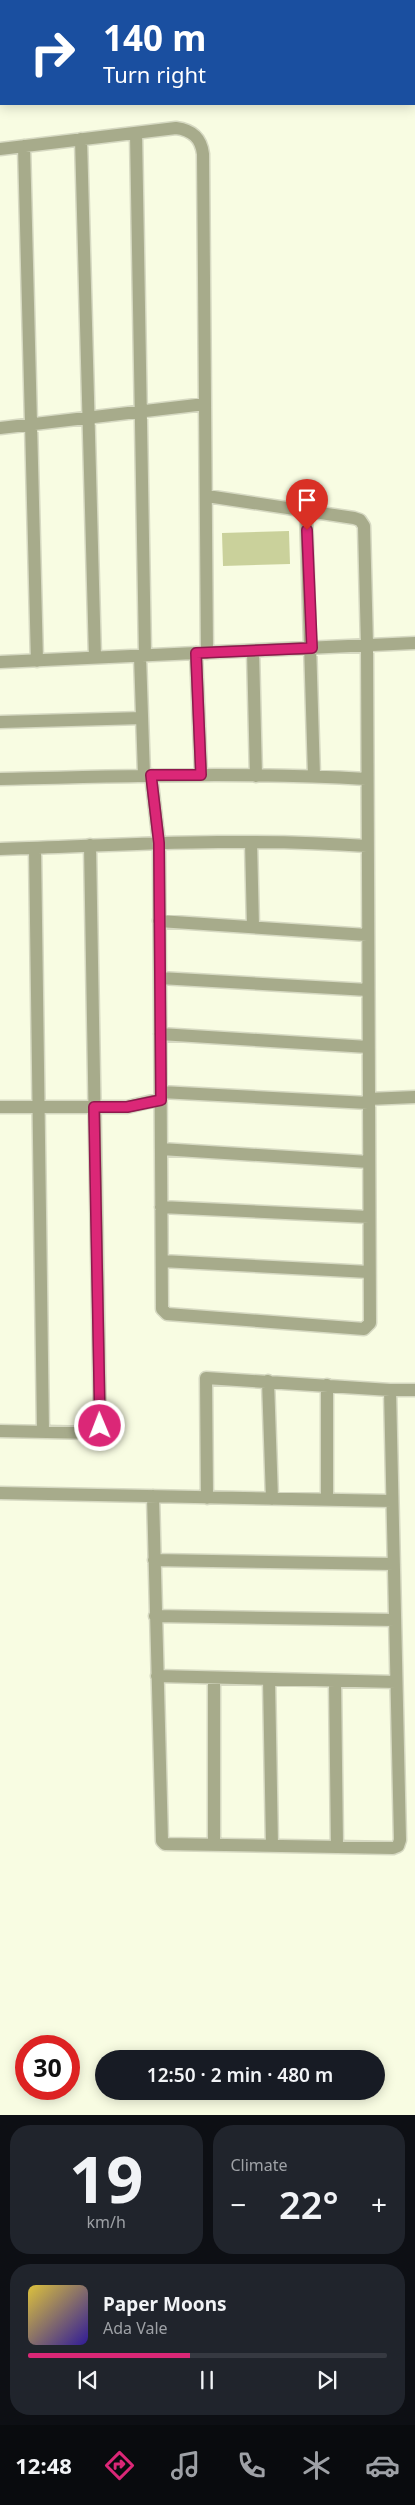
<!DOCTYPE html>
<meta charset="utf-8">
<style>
:root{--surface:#171b24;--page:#20242c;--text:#f1f3f6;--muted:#9ea1a6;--line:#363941;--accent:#db2777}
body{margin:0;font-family:"Noto Sans",sans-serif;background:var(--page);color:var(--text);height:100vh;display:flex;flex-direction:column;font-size:19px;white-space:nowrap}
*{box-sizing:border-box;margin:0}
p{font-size:16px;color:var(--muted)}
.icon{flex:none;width:28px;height:28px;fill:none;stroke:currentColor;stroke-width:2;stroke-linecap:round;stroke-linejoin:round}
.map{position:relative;height:2115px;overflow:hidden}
.sheet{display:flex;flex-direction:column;gap:10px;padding:10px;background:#0d0f14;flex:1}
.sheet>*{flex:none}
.guide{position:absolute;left:0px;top:0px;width:415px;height:105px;box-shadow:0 2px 12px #0003;background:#1a4fa0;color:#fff;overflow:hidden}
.speed{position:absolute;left:15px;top:2035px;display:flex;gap:10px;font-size:25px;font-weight:700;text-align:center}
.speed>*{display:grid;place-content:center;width:65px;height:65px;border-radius:50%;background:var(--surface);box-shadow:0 2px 12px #0003;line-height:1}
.speed .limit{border:8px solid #d22;background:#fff;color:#111}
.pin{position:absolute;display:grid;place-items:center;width:42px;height:42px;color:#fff;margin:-51px -21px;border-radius:50% 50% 50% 0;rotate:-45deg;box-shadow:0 0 5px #0007}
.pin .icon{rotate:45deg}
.me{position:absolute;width:55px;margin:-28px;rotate:359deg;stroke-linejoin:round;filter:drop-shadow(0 0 4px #0008)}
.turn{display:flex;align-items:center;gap:18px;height:105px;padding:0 20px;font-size:22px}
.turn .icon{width:65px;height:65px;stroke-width:2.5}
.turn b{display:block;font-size:35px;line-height:42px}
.big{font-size:38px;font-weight:600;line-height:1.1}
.sheet .tile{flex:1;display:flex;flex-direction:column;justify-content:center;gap:8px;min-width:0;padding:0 18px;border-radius:20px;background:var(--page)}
.sheet .dial{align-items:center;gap:0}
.dial b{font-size:65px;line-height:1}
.song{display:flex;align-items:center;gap:15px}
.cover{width:60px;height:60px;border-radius:8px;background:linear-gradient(135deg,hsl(50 70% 55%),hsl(250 70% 35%))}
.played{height:5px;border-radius:2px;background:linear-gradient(90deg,var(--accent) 45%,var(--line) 45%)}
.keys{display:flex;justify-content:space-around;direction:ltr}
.heat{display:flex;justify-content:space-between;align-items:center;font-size:28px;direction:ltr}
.sheet .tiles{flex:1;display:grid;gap:10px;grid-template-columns:1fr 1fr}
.tile:last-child{grid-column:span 2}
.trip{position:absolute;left:95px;top:2050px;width:290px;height:50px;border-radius:25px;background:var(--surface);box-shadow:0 2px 12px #0003;font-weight:600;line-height:50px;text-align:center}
.menu{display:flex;height:80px;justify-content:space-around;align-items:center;background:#090b0e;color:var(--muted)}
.menu .icon{width:35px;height:35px}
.menu .active{color:var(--accent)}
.menu b{font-size:22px;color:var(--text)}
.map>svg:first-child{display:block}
.green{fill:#cad19b}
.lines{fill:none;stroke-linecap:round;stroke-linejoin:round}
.stream{stroke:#d8e194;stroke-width:4.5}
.minor-casing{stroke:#d6d9c2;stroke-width:15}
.minor{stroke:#a7ab8b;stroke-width:12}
.route-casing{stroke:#8e194d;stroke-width:12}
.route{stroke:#db2777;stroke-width:9}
</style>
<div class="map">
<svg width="415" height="2115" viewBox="0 0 415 2115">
<rect width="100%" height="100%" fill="#f8fce2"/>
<path class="green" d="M 289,531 L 290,564 L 223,566 L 222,533 Z"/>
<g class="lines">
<path class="stream" d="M 237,0 L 237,1"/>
<defs>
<path id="minor" d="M 136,133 L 145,655
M 81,139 L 95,658
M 24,146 L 37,661
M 0,149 L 176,128 C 192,130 201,138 203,154 L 207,653
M 0,428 L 205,404
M 306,511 L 314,776
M 253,651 L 256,776
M 196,653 L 201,775
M 140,656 L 144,775
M 0,662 L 415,643
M 0,722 L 142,718
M 151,775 L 159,843 L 162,1309 L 167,1314 L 364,1329 L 370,1323 L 367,645 L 364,526 L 360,520 L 354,518 L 207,496
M 0,779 C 122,776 244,772 366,779
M 251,842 L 253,927
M 35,848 L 43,1432
M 0,849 C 122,845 245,837 367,846
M 159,921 L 367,935
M 160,978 L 368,990
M 160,1034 L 368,1047
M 161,1092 L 368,1103
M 368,1099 L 415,1097
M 0,1107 L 127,1107 L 161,1099
M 161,1149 L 369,1162
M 161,1207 L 369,1217
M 162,1261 L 369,1272
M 268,1381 L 272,1499
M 327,1385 L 327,1499
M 0,1431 L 94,1433 L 100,1426 L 90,845
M 0,1493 L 392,1501
M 153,1496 L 162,1841 L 165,1844 L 393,1848 L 398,1846 L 400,1840 L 390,1390
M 207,1498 L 206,1378 L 390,1390 L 415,1390
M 154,1560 L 394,1564
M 155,1616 L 395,1620
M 157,1676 L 396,1682
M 269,1679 L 272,1846
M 335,1681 L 337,1847
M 214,1845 L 214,1678"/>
</defs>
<use href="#minor" class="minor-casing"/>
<use href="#minor" class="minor"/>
</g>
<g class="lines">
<defs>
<path id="route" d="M 100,1426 L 94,1107 L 127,1107 L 161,1100 L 159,843 L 151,775 L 201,775 L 196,653 L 312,648 L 307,530"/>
</defs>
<use href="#route" class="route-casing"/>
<use href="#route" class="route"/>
</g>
</svg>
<div class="speed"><div class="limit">30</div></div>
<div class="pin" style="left:307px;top:530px;background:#d93025"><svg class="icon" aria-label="arrive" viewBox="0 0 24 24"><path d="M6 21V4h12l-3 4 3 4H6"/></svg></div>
<svg class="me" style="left:100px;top:1426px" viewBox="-20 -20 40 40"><circle r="17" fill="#db2777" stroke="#fff" stroke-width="3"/><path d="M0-11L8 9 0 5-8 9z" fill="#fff"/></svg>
<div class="trip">12:50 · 2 min · 480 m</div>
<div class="guide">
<div class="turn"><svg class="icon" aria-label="right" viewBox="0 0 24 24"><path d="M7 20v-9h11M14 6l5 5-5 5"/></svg><div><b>140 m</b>Turn right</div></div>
</div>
</div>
<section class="sheet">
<div class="tiles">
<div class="tile dial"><b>19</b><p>km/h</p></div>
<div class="tile"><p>Climate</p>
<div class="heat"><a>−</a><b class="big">22°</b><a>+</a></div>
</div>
<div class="tile">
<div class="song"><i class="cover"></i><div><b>Paper Moons</b><p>Ada Vale</p></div></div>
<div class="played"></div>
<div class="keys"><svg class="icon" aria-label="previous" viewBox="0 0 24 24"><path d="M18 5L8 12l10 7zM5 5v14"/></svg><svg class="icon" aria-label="pause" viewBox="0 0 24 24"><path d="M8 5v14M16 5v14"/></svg><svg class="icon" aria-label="next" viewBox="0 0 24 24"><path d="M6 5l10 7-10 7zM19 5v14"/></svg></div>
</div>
</div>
</section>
<nav class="menu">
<b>12:48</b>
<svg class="icon active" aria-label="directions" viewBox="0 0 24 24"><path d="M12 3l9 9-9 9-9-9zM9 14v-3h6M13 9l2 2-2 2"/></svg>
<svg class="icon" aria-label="music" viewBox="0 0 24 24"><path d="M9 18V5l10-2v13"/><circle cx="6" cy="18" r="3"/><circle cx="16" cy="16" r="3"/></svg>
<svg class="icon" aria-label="phone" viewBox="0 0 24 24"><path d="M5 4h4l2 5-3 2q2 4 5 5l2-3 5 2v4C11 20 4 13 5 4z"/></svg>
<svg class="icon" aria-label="climate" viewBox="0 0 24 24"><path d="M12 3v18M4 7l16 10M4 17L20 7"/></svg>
<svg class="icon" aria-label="car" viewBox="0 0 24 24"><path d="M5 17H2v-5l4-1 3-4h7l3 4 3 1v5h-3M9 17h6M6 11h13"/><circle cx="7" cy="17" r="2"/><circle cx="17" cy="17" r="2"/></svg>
</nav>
